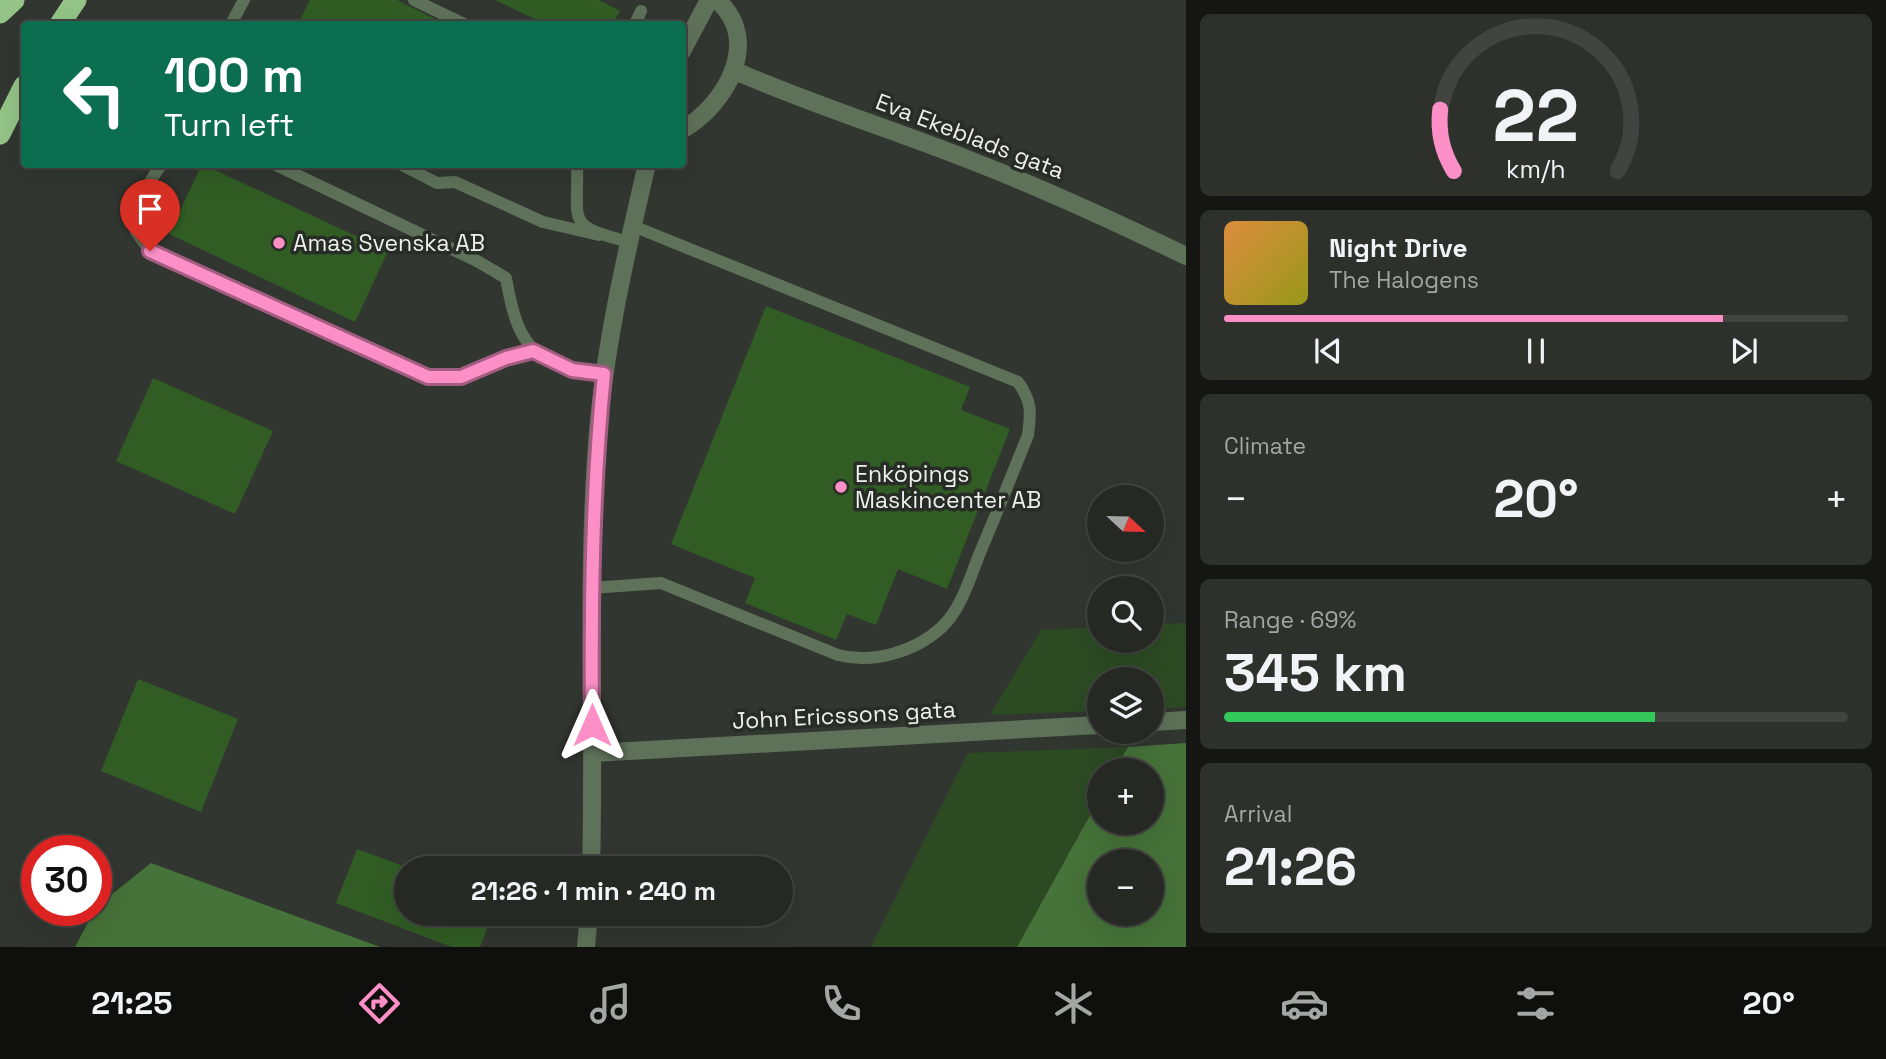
<!DOCTYPE html>
<meta charset="utf-8">
<style>
:root{--surface:#262824;--page:#2e302c;--text:#f1f3f6;--muted:#a4a6a6;--line:#424441;--accent:#fb8fc6}
body{margin:0;font-family:"Space Grotesk",sans-serif;background:var(--page);color:var(--text);height:100vh;display:flex;flex-direction:column;font-size:26px;white-space:nowrap}
*{box-sizing:border-box;margin:0}
p{font-size:23px;color:var(--muted)}
.icon{flex:none;width:38px;height:38px;fill:none;stroke:currentColor;stroke-width:2;stroke-linecap:round;stroke-linejoin:round}
.map{position:relative;flex:1;overflow:hidden}
.details{display:flex;flex-direction:column;gap:14px;padding:14px;background:#151614;width:700px}
.details>*{flex:none}
.banner{position:absolute;left:21px;top:21px;width:665px;height:147px;border-radius:7px;box-shadow:0 7px 28px #0002,0 0 0 2px var(--line);background:#0b6e4f;color:#fff;overflow:hidden}
.needle{width:46px;rotate:112deg}
.tools{position:absolute;left:1087px;top:485px;display:grid;gap:14px}
.tools a{display:grid;place-items:center;width:77px;height:77px;border-radius:50%;background:var(--surface);box-shadow:0 7px 28px #0002,0 0 0 2px var(--line);font-size:35px}
.speed{position:absolute;left:21px;top:835px;display:flex;gap:14px;font-size:35px;font-weight:700;text-align:center}
.speed>*{display:grid;place-content:center;width:91px;height:91px;border-radius:50%;background:var(--surface);box-shadow:0 7px 28px #0002,0 0 0 2px var(--line);line-height:1}
.speed .limit{border:10px solid #d22;background:#fff;color:#111}
.pin{position:absolute;display:grid;place-items:center;width:60px;height:60px;color:#fff;margin:-72px -30px;border-radius:50% 50% 50% 0;rotate:-45deg;box-shadow:0 0 7px #0007}
.pin .icon{rotate:45deg}
.me{position:absolute;width:77px;margin:-38px;rotate:0deg;stroke-linejoin:round;filter:drop-shadow(0 0 5px #0008)}
.turn{display:flex;align-items:center;gap:24px;height:147px;padding:0 28px;font-size:32px}
.turn .icon{width:91px;height:91px;stroke-width:2.5}
.turn b{display:block;font-size:49px;line-height:60px}
.big{font-size:52px;font-weight:600;line-height:1.1}
.details .tile{flex:1;display:flex;flex-direction:column;justify-content:center;gap:10px;min-width:0;padding:0 24px;border-radius:10px;background:var(--page)}
.details .dial{align-items:center;gap:0}
.dial svg{height:182px;overflow:visible;fill:none;stroke:var(--line);stroke-width:7;stroke-linecap:round;text-anchor:middle}
.dial text{fill:var(--text);stroke:none}
.song{display:flex;align-items:center;gap:21px}
.cover{width:84px;height:84px;border-radius:10px;background:linear-gradient(135deg,hsl(30 70% 55%),hsl(60 70% 35%))}
.played{height:7px;border-radius:4px;background:linear-gradient(90deg,var(--accent) 80%,var(--line) 80%)}
.keys{display:flex;justify-content:space-around;direction:ltr}
.heat{display:flex;justify-content:space-between;align-items:center;font-size:38px;direction:ltr}
.charge{height:10px;border-radius:5px;background:linear-gradient(90deg,#34c759 69%,var(--line) 0)}
.trip{position:absolute;left:394px;top:856px;width:399px;height:70px;border-radius:35px;background:var(--surface);box-shadow:0 7px 28px #0002,0 0 0 2px var(--line);font-weight:600;line-height:70px;text-align:center}
.menu{display:flex;height:112px;justify-content:space-around;align-items:center;background:#0f100e;color:var(--muted)}
.menu .icon{width:49px;height:49px}
.menu .selected{color:var(--accent)}
.menu b{font-size:32px;color:var(--text)}
main{display:flex;flex:1;min-height:0}
.map>svg:first-child{display:block}
.green{fill:#2c4b23}
.forest{fill:#467339;fill-rule:evenodd}
.building{fill:#315d24}
.lines{fill:none;stroke-linecap:round;stroke-linejoin:round}
.lane{stroke:#5e7259;stroke-width:12}
.street{stroke:#5e7259;stroke-width:18}
.highway{stroke:#94c487;stroke-width:21}
.route-casing{stroke:#a35d81;stroke-width:18}
.route{stroke:#fb8fc6;stroke-width:12}
.poi-dot{fill:#fb8fc6;stroke:#282c26;stroke-width:2.5}
.labels{text-anchor:middle;stroke-width:7;stroke-linejoin:round;paint-order:stroke}
.street-label{font-size:23px;fill:#edf0ec;stroke:#282c26}
.poi-label{font-size:23px;fill:#edf0ec;stroke:#282c26;text-anchor:start}
</style>
<main>
<div class="map">
<svg width="1186" height="947" viewBox="0 0 1186 947">
<rect width="100%" height="100%" fill="#323630"/>
<path class="green" d="M 1186,623 L 1186,707 L 1152,709 L 1152,679 L 1099,679 L 1099,711 L 990,715 L 1041,630 L 1099,627 L 1099,640 L 1152,640 L 1152,624 Z
M 1128,747 L 1115,770 L 1099,770 L 1099,799 L 1017,947 L 871,947 L 968,753 Z"/>
<path class="forest" d="M 1186,743 L 1186,947 L 1017,947 L 1099,799 L 1099,822 L 1152,822 L 1152,770 L 1115,770 L 1128,747 ZM 1099,861 L 1152,861 L 1152,914 L 1099,914 Z
M 151,863 L 380,947 L 75,947 L 96,907 Z"/>
<path class="building" d="M 310,0 L 397,0 L 445,24 L 298,24 Z
M 495,0 L 599,0 L 620,11 L 613,24 L 545,24 Z
M 202,164 L 388,251 L 355,322 L 169,234 Z
M 766,306 L 970,387 L 961,410 L 1010,429 L 947,589 L 898,569 L 876,625 L 847,614 L 836,640 L 745,603 L 755,578 L 671,544 Z
M 153,378 L 273,431 L 235,514 L 116,461 Z
M 138,679 L 238,719 L 201,812 L 101,771 Z
M 357,849 L 406,867 L 406,914 L 493,914 L 480,947 L 452,947 L 336,903 Z"/>
<g class="lines">
<path class="lane" d="M 414,0 L 464,24
M 231,24 L 244,0
M 635,24 L 641,11
M 162,164 C 145,185 139,207 136,232 L 150,251 L 428,377 L 461,377 L 506,358 L 533,351
M 274,164 L 477,261 L 506,278 C 518,347 532,364 604,374
M 400,164 L 437,183 L 455,182 L 543,222 L 599,235
M 577,164 C 579,223 564,225 629,242
M 591,588 L 661,583 L 838,655 C 873,664 915,652 942,627 C 961,609 970,578 979,555 C 996,515 1012,475 1028,435 C 1031,412 1032,402 1018,382 L 633,226"/>
<path class="street" d="M 682,51 L 709,0
M 733,70 C 810,104 889,128 967,159 C 1042,188 1114,221 1186,256
M 682,130 C 727,104 762,40 717,0
M 1152,722 L 1186,720
M 593,753 L 1099,725
M 591,868 C 595,731 587,594 596,458 C 602,358 624,262 647,164
M 586,947 L 589,914"/>
<path class="highway" d="M 0,13 L 14,0
M 60,24 L 76,0
M 0,134 L 24,86"/>
</g>
<g class="lines">
<defs>
<path id="route" d="M 150,251 L 428,377 L 461,377 L 506,358 L 533,351 L 572,370 L 604,374 C 592,491 591,608 592,725"/>
</defs>
<use href="#route" class="route-casing"/>
<use href="#route" class="route"/>
</g>
<g class="poi-dot">
<circle cx="279" cy="243" r="7"/>
<circle cx="841" cy="487" r="7"/>
</g>
<g class="labels">
<g class="street-label">
<text transform="translate(970 136) rotate(21)" y="8">Eva Ekeblads gata</text>
<text transform="translate(844 715) rotate(-3)" y="8">John Ericssons gata</text>
</g>
<g class="poi-label">
<text x="293" y="251">Amas Svenska AB</text>
<text x="855" y="482">Enköpings<tspan x="855" dy="26">Maskincenter AB</tspan></text>
</g>
</g>
</svg>
<div class="tools">
<a><svg class="needle" viewBox="-14 -14 28 28"><path d="M0-13l5 13h-10z" fill="#e53935"/><path d="M0 13l5-13h-10z" fill="#a4a6a6"/></svg></a>
<a><svg class="icon" aria-label="search" viewBox="0 0 24 24"><circle cx="10" cy="10" r="6"/><path d="M15 15l6 6"/></svg></a>
<a><svg class="icon" aria-label="layers" viewBox="0 0 24 24"><path d="M12 4l9 5-9 5-9-5zM3 14l9 5 9-5"/></svg></a>
<a>+</a>
<a>−</a>
</div>
<div class="speed"><div class="limit">30</div></div>
<div class="pin" style="left:150px;top:251px;background:#d93025"><svg class="icon" aria-label="arrive" viewBox="0 0 24 24"><path d="M6 21V4h12l-3 4 3 4H6"/></svg></div>
<svg class="me" style="left:592px;top:725px" viewBox="-20 -20 40 40"><path d="M0-17L14 15 0 8-14 15z" fill="#fb8fc6" stroke="#fff" stroke-width="4"/></svg>
<div class="trip">21:26 · 1 min · 240 m</div>
<div class="banner">
<div class="turn"><svg class="icon" aria-label="left" viewBox="0 0 24 24"><path d="M17 20v-9H6M10 6l-5 5 5 5"/></svg><div><b>100 m</b>Turn left</div></div>
</div>
</div>
<section class="details">
<div class="tile dial"><svg viewBox="0 0 100 80">
<path d="M14 69A42 42 0 1 1 86 69"/>
<path d="M14 69A42 42 0 0 1 8 42" stroke="#fb8fc6"/>
<text x="50" y="56" font-size="32" font-weight="700">22</text>
<text x="50" y="72" font-size="11">km/h</text>
</svg></div>
<div class="tile">
<div class="song"><i class="cover"></i><div><b>Night Drive</b><p>The Halogens</p></div></div>
<div class="played"></div>
<div class="keys"><svg class="icon" aria-label="previous" viewBox="0 0 24 24"><path d="M18 5L8 12l10 7zM5 5v14"/></svg><svg class="icon" aria-label="pause" viewBox="0 0 24 24"><path d="M8 5v14M16 5v14"/></svg><svg class="icon" aria-label="next" viewBox="0 0 24 24"><path d="M6 5l10 7-10 7zM19 5v14"/></svg></div>
</div>
<div class="tile"><p>Climate</p>
<div class="heat"><a>−</a><b class="big">20°</b><a>+</a></div>
</div>
<div class="tile"><p>Range · 69%</p><b class="big">345 km</b><div class="charge"></div></div>
<div class="tile"><p>Arrival</p><b class="big">21:26</b></div>
</section>
</main>
<nav class="menu">
<b>21:25</b>
<svg class="icon selected" aria-label="directions" viewBox="0 0 24 24"><path d="M12 3l9 9-9 9-9-9zM9 14v-3h6M13 9l2 2-2 2"/></svg>
<svg class="icon" aria-label="music" viewBox="0 0 24 24"><path d="M9 18V5l10-2v13"/><circle cx="6" cy="18" r="3"/><circle cx="16" cy="16" r="3"/></svg>
<svg class="icon" aria-label="phone" viewBox="0 0 24 24"><path d="M5 4h4l2 5-3 2q2 4 5 5l2-3 5 2v4C11 20 4 13 5 4z"/></svg>
<svg class="icon" aria-label="climate" viewBox="0 0 24 24"><path d="M12 3v18M4 7l16 10M4 17L20 7"/></svg>
<svg class="icon" aria-label="car" viewBox="0 0 24 24"><path d="M5 17H2v-5l4-1 3-4h7l3 4 3 1v5h-3M9 17h6M6 11h13"/><circle cx="7" cy="17" r="2"/><circle cx="17" cy="17" r="2"/></svg>
<svg class="icon" aria-label="filters" viewBox="0 0 24 24"><path d="M4 7h16M4 17h16"/><circle cx="9" cy="7" r="2"/><circle cx="15" cy="17" r="2"/></svg>
<b>20°</b>
</nav>
